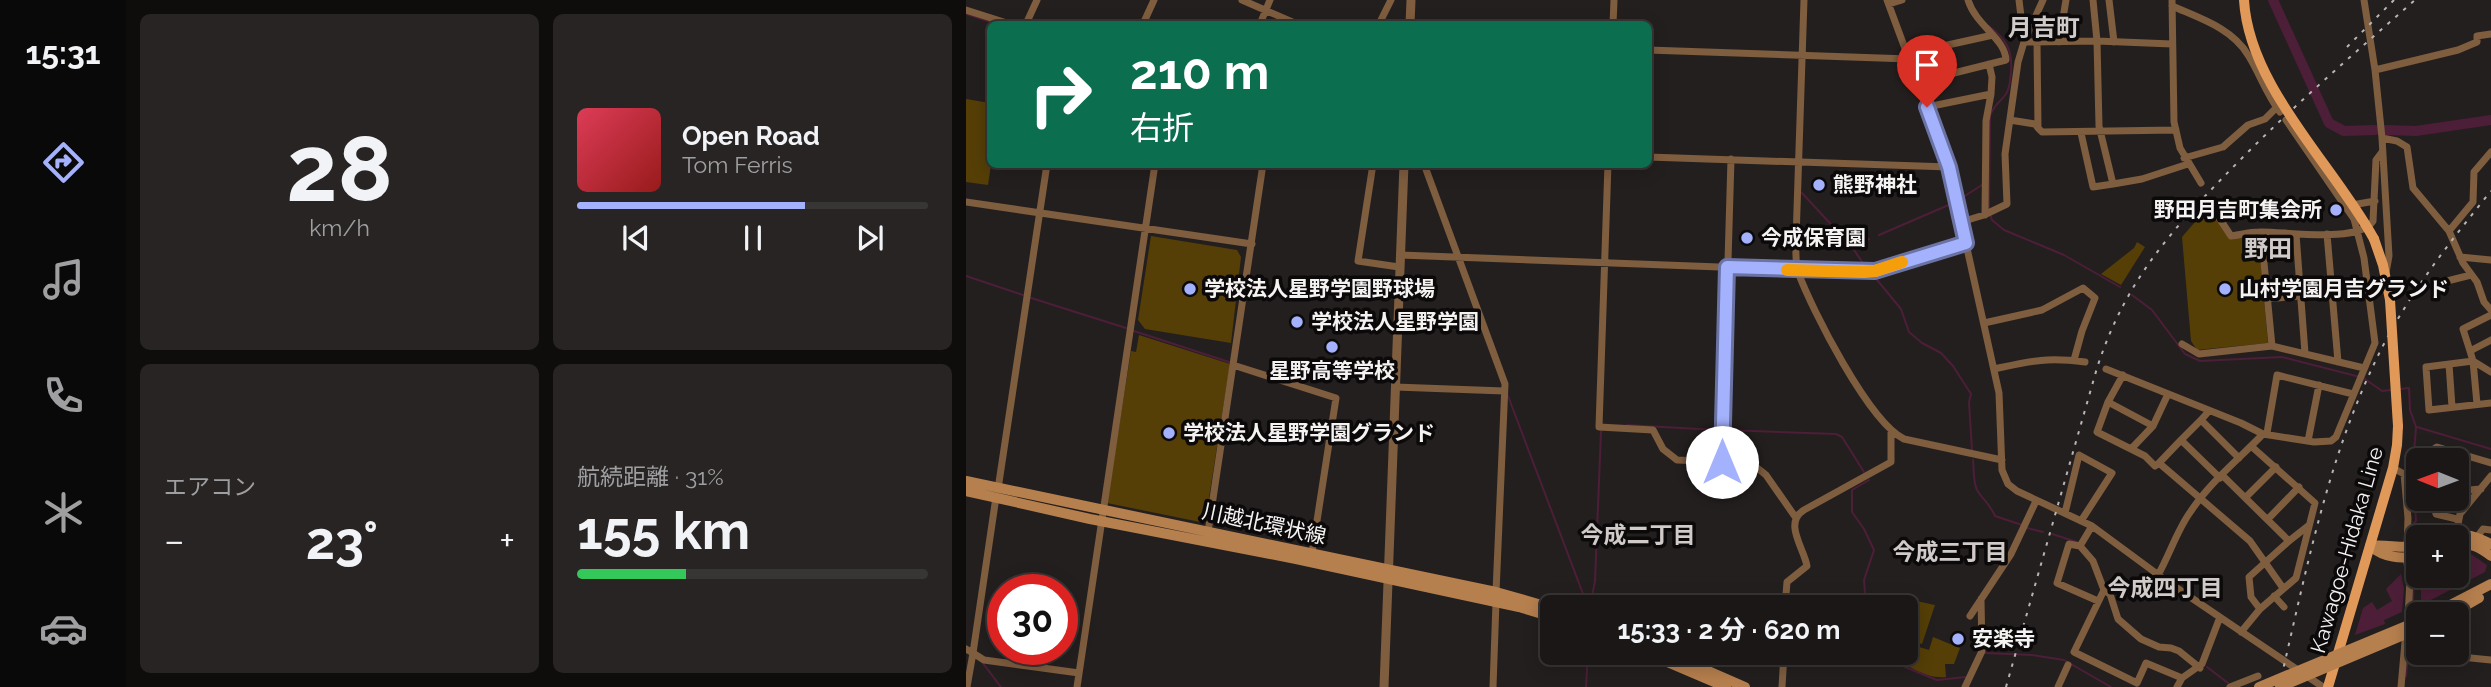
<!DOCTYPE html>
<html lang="ja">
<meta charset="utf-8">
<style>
:root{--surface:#1a1716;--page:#272423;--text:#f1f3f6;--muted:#9f9fa1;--line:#383635;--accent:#a4b1fc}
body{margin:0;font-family:Raleway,"Noto Sans JP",sans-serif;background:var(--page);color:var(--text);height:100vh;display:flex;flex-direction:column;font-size:26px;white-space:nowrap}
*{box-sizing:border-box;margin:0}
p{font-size:23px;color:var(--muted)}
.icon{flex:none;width:38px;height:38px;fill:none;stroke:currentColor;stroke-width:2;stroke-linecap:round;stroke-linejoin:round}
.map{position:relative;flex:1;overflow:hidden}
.sheet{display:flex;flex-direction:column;gap:14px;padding:14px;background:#0e0d0c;width:840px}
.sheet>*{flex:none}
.guide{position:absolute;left:21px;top:21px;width:665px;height:147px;border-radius:10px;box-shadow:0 4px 18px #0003,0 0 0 2px var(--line);background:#0b6e4f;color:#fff;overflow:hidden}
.needle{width:46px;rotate:271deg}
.tools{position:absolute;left:1440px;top:448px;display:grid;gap:14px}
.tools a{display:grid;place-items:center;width:63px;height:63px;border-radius:10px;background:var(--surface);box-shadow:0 4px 18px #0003,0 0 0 2px var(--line);font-size:35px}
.speed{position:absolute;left:21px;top:574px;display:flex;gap:14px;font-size:35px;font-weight:700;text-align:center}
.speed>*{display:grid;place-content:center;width:91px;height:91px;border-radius:50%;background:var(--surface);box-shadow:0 4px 18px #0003,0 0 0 2px var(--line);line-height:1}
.speed .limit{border:10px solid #d22;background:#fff;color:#111}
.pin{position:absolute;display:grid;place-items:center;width:60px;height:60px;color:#fff;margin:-72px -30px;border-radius:50% 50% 50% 0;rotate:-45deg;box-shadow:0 0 7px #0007}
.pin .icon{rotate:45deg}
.me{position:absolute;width:77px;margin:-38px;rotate:0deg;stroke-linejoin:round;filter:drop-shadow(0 0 5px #0008)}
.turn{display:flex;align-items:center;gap:24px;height:147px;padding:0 28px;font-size:32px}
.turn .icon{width:91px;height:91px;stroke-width:2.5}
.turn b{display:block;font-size:49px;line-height:60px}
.big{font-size:52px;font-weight:700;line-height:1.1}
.sheet .widget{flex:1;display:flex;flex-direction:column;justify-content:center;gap:10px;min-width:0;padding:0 24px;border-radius:10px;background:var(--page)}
.sheet .dial{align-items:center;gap:0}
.dial b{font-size:91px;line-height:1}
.song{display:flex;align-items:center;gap:21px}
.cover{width:84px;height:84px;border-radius:10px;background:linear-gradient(135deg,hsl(350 70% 55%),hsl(0 70% 35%))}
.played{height:7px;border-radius:4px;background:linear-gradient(90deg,var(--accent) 65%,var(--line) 65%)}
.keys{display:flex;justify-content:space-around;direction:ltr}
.heat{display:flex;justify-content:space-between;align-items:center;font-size:38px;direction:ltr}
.charge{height:10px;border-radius:5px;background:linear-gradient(90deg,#34c759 31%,var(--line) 0)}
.sheet .tiles{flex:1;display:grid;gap:14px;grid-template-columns:repeat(2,1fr)}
.trip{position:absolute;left:574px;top:595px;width:378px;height:70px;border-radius:10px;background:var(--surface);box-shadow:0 4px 18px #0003,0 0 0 2px var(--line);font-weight:700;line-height:70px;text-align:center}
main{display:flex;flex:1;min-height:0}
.tabs{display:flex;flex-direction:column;width:126px;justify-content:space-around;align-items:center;background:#0a0909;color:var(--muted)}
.tabs .icon{width:49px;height:49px}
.tabs .active{color:var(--accent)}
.tabs b{font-size:32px;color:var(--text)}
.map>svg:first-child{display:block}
.green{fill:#553f07}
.water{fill:#4d1e38}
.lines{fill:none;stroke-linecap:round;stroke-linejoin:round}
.stream{stroke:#4d1e38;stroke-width:2}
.river{stroke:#4d1e38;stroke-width:10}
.minor{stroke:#7f5d3f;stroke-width:7}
.tertiary{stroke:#7f5d3f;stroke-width:9}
.secondary{stroke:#b67f4e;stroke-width:10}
.primary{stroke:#e19959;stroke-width:10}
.rail{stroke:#b8b5b4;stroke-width:2;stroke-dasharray:3.5 7;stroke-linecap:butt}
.secondary-bridge{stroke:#b67f4e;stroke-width:10}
.primary-bridge{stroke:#e19959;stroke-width:10}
.route-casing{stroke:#6b73a4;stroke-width:18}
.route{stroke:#a4b1fc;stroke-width:12}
.slow{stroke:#f59e0b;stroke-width:12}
.poi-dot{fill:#a4b1fc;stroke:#0b0909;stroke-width:2.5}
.labels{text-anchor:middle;stroke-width:7;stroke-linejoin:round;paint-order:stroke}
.poi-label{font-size:21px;font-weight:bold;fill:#f5f3f2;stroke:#0b0909;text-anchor:start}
.street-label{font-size:21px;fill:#f5f3f2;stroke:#0b0909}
.neighbourhood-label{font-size:23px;font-weight:bold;fill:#d0cac9;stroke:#0b0909}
.quarter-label{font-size:24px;font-weight:bold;fill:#d0cac9;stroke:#0b0909}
</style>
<main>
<nav class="tabs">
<b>15:31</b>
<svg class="icon active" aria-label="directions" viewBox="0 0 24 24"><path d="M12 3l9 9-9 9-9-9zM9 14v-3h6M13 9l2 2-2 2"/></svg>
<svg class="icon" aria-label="music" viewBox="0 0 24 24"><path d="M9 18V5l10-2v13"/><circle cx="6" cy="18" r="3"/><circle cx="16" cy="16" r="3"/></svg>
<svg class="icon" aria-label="phone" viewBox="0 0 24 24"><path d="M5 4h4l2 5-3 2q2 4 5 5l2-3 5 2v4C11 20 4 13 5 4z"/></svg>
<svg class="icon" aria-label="climate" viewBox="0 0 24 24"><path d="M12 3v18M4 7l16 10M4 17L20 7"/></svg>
<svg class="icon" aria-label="car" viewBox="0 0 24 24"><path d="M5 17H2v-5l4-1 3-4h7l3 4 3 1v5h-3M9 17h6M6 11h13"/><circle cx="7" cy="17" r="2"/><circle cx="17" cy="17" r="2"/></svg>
</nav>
<section class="sheet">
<div class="tiles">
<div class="widget dial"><b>28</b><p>km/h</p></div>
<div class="widget">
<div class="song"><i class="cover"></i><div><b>Open Road</b><p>Tom Ferris</p></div></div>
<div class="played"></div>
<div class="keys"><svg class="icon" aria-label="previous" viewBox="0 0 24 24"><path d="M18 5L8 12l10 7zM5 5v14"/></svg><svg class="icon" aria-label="pause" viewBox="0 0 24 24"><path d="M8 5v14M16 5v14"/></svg><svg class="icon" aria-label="next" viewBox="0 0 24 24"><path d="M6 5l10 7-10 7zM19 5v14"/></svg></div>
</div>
<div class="widget"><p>エアコン</p>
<div class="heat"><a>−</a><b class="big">23°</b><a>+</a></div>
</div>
<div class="widget"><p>航続距離 · 31%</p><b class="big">155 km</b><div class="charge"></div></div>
</div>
</section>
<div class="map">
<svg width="1525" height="687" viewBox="0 0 1525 687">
<rect width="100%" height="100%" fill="#231f1e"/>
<path class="green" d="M 0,99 L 24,103 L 25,165 L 22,185 L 0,182 Z
M 1242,207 L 1264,238 L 1292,235 L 1302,343 L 1231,350 L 1225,341 L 1216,237 Z
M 185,236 L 271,250 L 275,257 L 265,343 L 179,329 L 172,320 Z
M 1171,242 L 1179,247 L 1155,285 L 1135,274 L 1168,248 Z
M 173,335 L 264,364 L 239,523 L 141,503 L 165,351 L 170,352 Z
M 941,599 L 969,605 L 956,644 L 940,640 L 940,607 L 925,607 L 925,600 Z
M 967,637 L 994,648 L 988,664 L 979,664 L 980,677 C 959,679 941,666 925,654 L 940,653 L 940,643 L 963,650 Z"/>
<path class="water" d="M 1502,552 L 1521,565 L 1519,572 L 1457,604 L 1455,603 L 1455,576 L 1491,576 L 1491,557 L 1499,555 Z
M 1435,574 L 1438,589 L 1436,612 L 1418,620 L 1419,624 L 1389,635 L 1397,608 L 1406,602 L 1411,610 L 1426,601 L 1420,589 Z"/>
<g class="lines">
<path class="stream" d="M 0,14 L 31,24
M 1023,26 C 1040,39 1047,50 1045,73 C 1044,80 1044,88 1040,94 C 1034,102 1027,106 1024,116 L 1023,208
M 836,193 L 886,247 L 901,269
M 994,199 L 1016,185
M 1024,214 L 1026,220 L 1038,230 L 1098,255 L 1154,287
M 913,235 L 985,204
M 887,247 L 903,239
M 907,275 L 935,309 L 943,332 L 956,343 L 975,353 L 987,366 L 1005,394 L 1003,402 L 1006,451
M 0,276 L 57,295
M 1166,295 L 1186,310 L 1219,354 L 1234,361 L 1316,357 L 1394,377
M 62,297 L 160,328
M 165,330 L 263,362
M 1399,379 L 1416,391 L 1425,390
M 1434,389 L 1443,388 L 1444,410 L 1450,427 L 1447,467 L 1450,521 L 1446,525 L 1445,535
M 542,396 L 622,607
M 661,425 L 751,430
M 1451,427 L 1525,449
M 759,430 L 870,434 L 876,437 L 898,472
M 1007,460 C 1008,469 1007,482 1011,490 C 1017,500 1024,504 1029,516 L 1056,525
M 1061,528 L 1077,532
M 1086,534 L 1111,542
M 624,607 L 629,581 L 635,431
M 900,607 L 898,580 L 908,550 L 898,529 L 886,512 L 886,490 L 903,480
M 1446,616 L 1448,582
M 1443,651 L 1444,636
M 922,653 L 939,667 L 971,680 L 1000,677
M 1018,653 L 1066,655 L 1098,660 L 1145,687
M 16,662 L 35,687
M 1241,667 L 1262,683
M 1440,676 L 1442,657
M 620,687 L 622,653"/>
<path class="river" d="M 1307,0 L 1363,123 L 1378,131 L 1409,130
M 1420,130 L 1450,131 L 1525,120"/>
<path class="minor" d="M 276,0 L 331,24
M 838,0 L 830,239 C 830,250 829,261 832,272 C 846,310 903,422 938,439 L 1036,460
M 921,0 L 983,167 L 1033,393 L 1036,470 L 1042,484 L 1051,491 L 1126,526 L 1202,582 L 1357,687
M 1053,0 L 1058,41
M 1127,0 L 1131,41 L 1133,126 L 1147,184 L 1176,179 L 1222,164
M 1143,0 L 1148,42
M 1206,0 L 1208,122 L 1214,148 L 1235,183
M 1398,0 L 1409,70 L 1416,138 L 1423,256 L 1420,273
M 923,4 L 936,0
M 1206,6 C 1233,18 1266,28 1282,55 C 1294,74 1300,94 1314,112
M 0,10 L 44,24
M 60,24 L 71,0
M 177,24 L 188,0
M 294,24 L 304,0
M 413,24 L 425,0
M 647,24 L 648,0
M 1058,42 L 1131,41 L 1206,44
M 1071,42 L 1072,128 L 1076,132 L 1210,130
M 1093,42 L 1100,0
M 682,50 L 943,59
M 941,54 L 1027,35
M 1409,70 L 1492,50 L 1511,42 L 1511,36 L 1525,34
M 952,82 L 1040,60 C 1039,38 1010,26 1002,0
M 961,107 L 1025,94 L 1026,77 L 1023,64
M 1044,120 L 1069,124 L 1072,128
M 1115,133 L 1127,187 L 1147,184
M 1416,138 L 1431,141 L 1441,147 L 1447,188 L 1483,231 L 1497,263 L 1511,282 L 1518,302 L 1525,310
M 682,157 L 983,167
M 1218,158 L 1257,147 L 1282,125 L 1299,119 L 1311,107
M 407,164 L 392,261 L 433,267
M 458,164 L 539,384 L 530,592
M 642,164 L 633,427 L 687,430 L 697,449 L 711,460 L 781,463 L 790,467 L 800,475 L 830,518
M 0,202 L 286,244
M 1244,204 L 1265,236 C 1274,235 1283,232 1293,232 C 1318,231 1392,244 1407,221 L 1410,160 L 1416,152
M 1386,205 L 1409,201
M 1019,215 L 1020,121 L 1025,94
M 995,222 L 1018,215 L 1041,204 L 1039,154 L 1052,62 L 1058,42 L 1077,0
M 1483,231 L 1507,202 L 1508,172 L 1525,152
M 1295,232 L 1306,346 L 1398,368
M 1330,234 L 1339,353
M 1361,234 L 1372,362
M 434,255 L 889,272 L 909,271 L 1000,243
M 1494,257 L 1525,260
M 1477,282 L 1505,275
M 1301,299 L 1401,290
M 1018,323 L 1076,310 L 1117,288 L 1129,298 L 1116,331 L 1108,360
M 1525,340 L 1504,351 L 1507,361 L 1525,372
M 1216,344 L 1233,354 L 1306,346
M 1504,351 L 1497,329 L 1525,315
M 1483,364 L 1486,407
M 267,365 L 370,398 L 346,553
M 1028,369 C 1065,361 1080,357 1119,362
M 1140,369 L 1275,423 L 1297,434
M 1157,375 L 1142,402 L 1131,432 L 1179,456 L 1189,466 L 1193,463 L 1284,541 L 1317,588
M 429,387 L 538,391
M 1142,402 L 1187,426
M 1511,404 L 1507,361 L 1460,367 L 1463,410 L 1525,403
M 1243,411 L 1235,420 L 1273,458
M 1301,433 L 1311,375 L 1387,394
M 1215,440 L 1235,420
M 1342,441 L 1353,385
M 1165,449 L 1187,426 L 1202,394
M 1472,460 L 1468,449 L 1471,447 L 1525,463
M 756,462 L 756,376 L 759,363 L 765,159
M 1193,463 L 1215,440 L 1254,478
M 1427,468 L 1438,474 L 1442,518 L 1441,547
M 1257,476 L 1323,541
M 32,489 L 81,164
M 1491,491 L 1515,489
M 30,497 L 7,653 L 18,660 L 113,673
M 1280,497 L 1310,467
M 1474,499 L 1469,509 L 1470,514 L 1491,519
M 1099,513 L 1113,455 L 1146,473 L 1115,521
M 1302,519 L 1333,487
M 1126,526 L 1114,546 L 1127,561 L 1138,590 L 1108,652 L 1171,683 L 1180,663 L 1216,678
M 242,532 L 297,164
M 1490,534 L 1494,514 L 1525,476
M 1511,537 L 1517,529 L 1525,530
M 1114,546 L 1103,544 L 1091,583 L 1132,601
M 1440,558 L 1444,579 L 1442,618
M 1192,575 C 1204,554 1211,530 1225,511 C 1244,482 1273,459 1297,434 L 1348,442 L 1365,441 L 1370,437 L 1409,343 L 1398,258 L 1388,219 L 1320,120
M 1138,590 L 1144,594 L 1152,619 L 1175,639 L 1193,647 L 1205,648 L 1213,651 L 1234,668
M 1308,596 L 1318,607
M 819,607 L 821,582 L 841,566 C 838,548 817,523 838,510 L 925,462 L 925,432
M 1294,609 L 1285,597 L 1283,577 L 1323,541 L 1342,526
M 1004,616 L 1045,554 L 1070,501
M 1275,632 L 1294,609 L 1330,578 L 1349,503 L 1285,446
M 0,649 L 7,653 L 1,687
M 1438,655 L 1445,652 L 1525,660
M 111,687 L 189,164
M 527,687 L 530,602
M 816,687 L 818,653
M 999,687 L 1016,651 L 1015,599
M 1092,687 L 1102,665
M 1211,687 L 1216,678 L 1236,664 L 1254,617
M 1264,687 L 1292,676
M 1435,687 L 1439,642"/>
<path class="tertiary" d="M 444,24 L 445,0
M 418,687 L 438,164"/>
<path class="secondary" d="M 0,481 L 530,592 L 586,608
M 0,491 L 124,519 L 330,559 L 553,607 L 586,617
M 1475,537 C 1494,532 1507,535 1525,544
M 1491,544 C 1505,543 1514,547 1525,556
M 1404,546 C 1419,558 1434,559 1452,556
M 1404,546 C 1420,544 1436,549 1452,546
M 1467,614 L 1525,584
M 1485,614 L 1513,598
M 680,653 L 760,687
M 701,653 L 779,687"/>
<path class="primary" d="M 1408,239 L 1417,265 L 1424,300
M 1362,687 L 1427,468 L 1431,445 L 1432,426"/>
<path class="rail" d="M 1381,47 L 1428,0
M 1040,687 L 1131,368 C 1161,275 1212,223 1279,155 C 1333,101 1391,51 1449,0
M 1313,687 C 1339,577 1360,464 1409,362 C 1438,300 1482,244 1525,191"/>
<path class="secondary-bridge" d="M 1293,687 L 1452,621
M 1314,687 L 1452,629"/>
<path class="primary-bridge" d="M 1278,0 C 1283,87 1367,164 1408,239
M 1424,300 L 1432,426"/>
</g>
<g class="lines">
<defs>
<path id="route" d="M 756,462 L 761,267 L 909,271 L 1000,243 L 983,167 L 961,107"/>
</defs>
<use href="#route" class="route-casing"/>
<use href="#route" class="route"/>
<path class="slow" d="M 821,270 L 898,272 L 909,271 L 936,262"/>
</g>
<g class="poi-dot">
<circle cx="853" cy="185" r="7"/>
<circle cx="1370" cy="210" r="7"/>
<circle cx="781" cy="238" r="7"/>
<circle cx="224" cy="289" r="7"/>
<circle cx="1259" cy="289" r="7"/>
<circle cx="331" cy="322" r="7"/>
<circle cx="366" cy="347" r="7"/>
<circle cx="203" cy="433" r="7"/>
<circle cx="992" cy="639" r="7"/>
</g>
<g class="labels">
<g class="poi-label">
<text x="867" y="192">熊野神社</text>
<text x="1356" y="217" text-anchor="end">野田月吉町集会所</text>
<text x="795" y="245">今成保育園</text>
<text x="238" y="296">学校法人星野学園野球場</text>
<text x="1273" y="296">山村学園月吉グランド</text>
<text x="345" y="329">学校法人星野学園</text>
<text x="366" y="378" text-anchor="middle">星野高等学校</text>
<text x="217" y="440">学校法人星野学園グランド</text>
<text x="1006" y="646">安楽寺</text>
</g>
<g class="street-label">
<text transform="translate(298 524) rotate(12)" y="7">川越北環状線</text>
<text transform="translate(1381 550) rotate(-74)" y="7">Kawagoe-Hidaka Line</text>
</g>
<g class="neighbourhood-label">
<text x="672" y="543">今成二丁目</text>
<text x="984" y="560">今成三丁目</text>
<text x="1199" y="596">今成四丁目</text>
</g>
<g class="quarter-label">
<text x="1078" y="36">月吉町</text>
<text x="1302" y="257">野田</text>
</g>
</g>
</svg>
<div class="tools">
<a><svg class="needle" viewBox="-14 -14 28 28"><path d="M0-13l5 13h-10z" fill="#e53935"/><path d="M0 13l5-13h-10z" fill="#9f9fa1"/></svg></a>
<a>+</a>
<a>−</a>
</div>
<div class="speed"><div class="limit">30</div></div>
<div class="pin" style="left:961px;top:107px;background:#d93025"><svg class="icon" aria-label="arrive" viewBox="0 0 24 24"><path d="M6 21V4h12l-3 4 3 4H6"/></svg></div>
<svg class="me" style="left:756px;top:462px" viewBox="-20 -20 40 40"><circle r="19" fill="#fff"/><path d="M0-13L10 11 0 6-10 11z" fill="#a4b1fc"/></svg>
<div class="trip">15:33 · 2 分 · 620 m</div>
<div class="guide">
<div class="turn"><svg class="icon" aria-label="right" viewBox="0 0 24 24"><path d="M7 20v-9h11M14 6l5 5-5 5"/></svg><div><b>210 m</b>右折</div></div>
</div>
</div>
</main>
